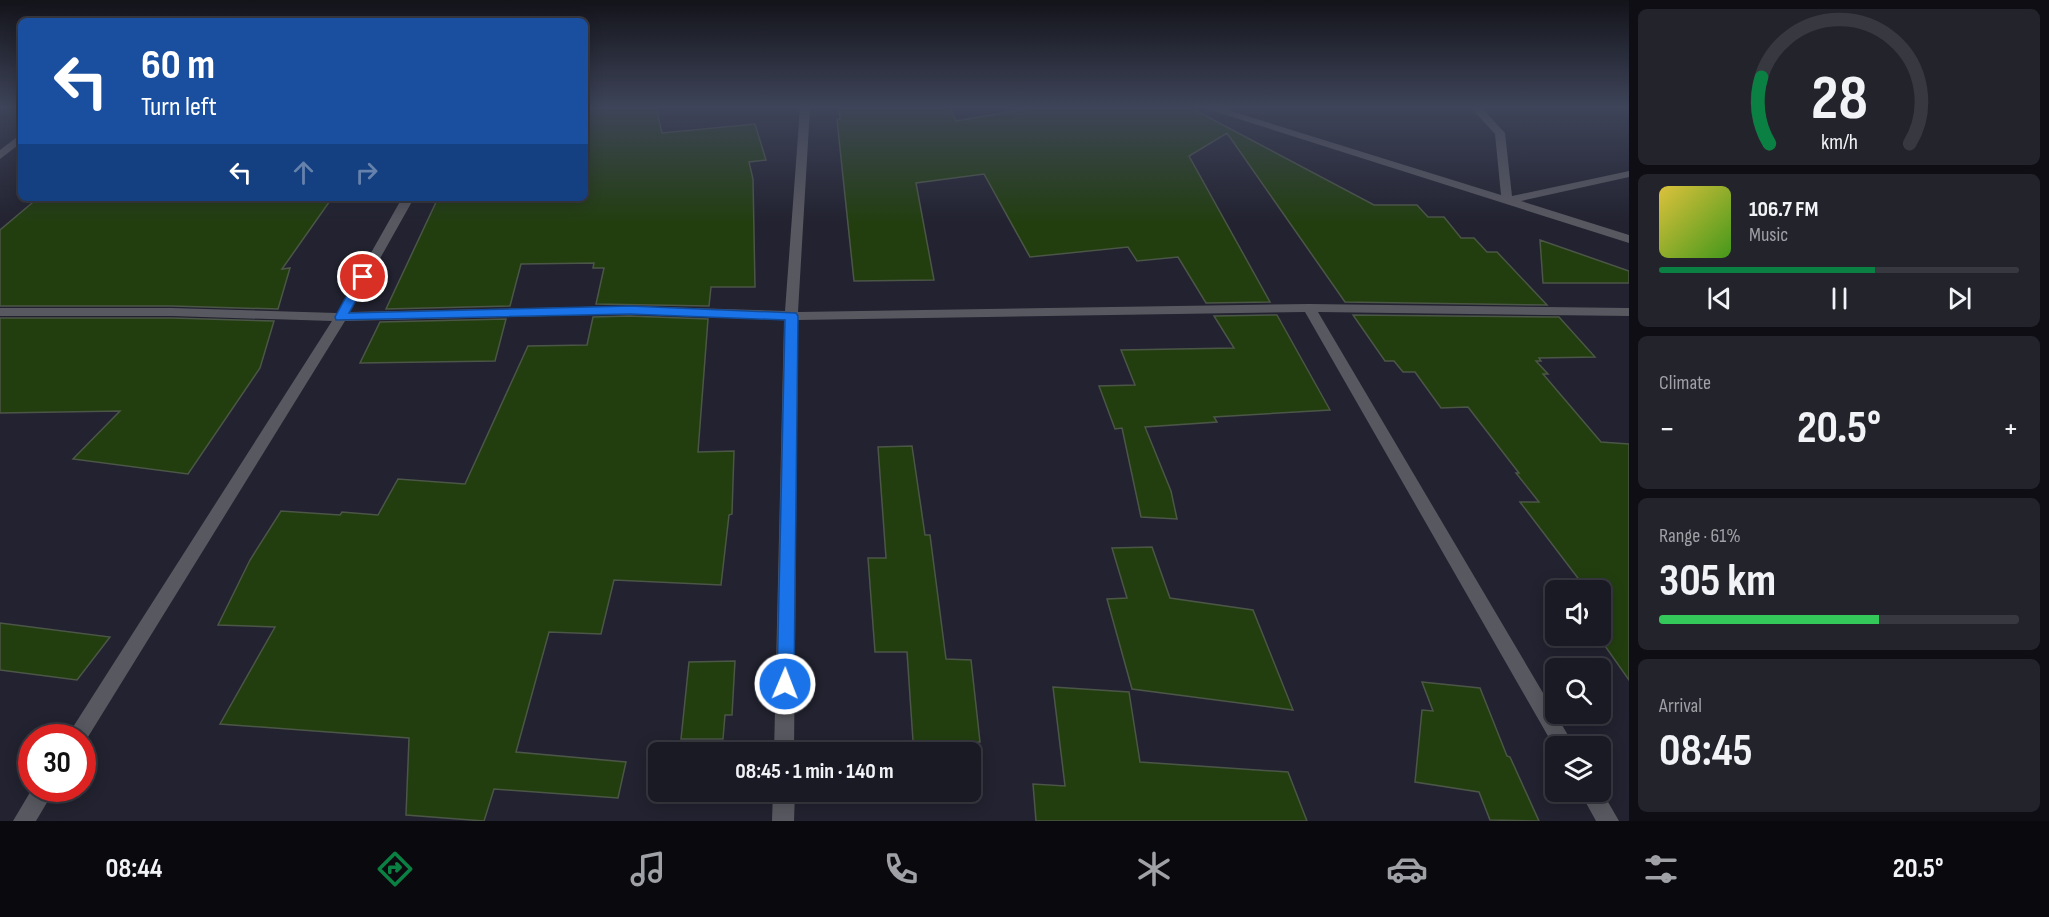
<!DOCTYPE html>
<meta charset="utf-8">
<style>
:root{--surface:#1a1a24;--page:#23232c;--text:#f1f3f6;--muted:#9fa1a6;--line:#383841;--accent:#0b8043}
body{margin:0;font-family:"Sofia Sans Condensed",sans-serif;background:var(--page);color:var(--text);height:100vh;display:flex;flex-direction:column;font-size:22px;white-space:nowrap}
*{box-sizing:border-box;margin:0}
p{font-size:20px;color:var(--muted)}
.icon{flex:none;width:33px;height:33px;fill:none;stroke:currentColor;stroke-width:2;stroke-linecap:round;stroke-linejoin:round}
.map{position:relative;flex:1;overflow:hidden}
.side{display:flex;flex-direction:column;gap:9px;padding:9px;background:#0e0e14;width:420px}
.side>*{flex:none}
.guide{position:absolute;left:18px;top:18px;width:570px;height:183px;border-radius:9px;box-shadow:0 3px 15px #0003,0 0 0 2px var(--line);background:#1a4fa0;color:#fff;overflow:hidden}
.buttons{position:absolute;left:1545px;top:580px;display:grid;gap:12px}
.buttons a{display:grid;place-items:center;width:66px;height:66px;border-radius:9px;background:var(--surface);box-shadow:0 3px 15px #0003,0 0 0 2px var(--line);font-size:30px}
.speed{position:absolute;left:18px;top:724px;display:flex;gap:12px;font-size:30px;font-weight:700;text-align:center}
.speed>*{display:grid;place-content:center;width:78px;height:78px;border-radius:50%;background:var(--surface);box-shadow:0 3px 15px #0003,0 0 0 2px var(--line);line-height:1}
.speed .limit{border:9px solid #d22;background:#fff;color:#111}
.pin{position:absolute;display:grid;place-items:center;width:51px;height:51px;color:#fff;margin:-26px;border:3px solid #fff;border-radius:50%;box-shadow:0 2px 6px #0007}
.me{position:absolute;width:66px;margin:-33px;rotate:1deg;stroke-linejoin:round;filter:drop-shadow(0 0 4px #0008)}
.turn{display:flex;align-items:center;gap:21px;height:126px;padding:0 24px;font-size:27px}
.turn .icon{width:78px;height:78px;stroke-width:2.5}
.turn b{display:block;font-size:42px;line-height:51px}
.lanes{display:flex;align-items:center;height:57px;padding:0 24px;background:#0003;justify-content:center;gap:30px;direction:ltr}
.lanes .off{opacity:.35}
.big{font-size:45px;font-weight:700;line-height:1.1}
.side .card{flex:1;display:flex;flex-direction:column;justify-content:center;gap:9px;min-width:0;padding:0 21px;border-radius:9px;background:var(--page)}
.side .dial{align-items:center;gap:0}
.dial svg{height:156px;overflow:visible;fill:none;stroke:var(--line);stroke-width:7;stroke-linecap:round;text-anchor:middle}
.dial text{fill:var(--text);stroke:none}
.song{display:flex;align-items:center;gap:18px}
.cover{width:72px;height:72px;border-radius:9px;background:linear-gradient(135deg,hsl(50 70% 55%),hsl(100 70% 35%))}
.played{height:6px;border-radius:3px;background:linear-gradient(90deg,var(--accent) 60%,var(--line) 60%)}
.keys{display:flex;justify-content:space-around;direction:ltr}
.heat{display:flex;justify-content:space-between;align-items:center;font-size:33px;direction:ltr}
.charge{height:9px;border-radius:4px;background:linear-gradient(90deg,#34c759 61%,var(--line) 0)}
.trip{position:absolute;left:648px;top:742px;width:333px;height:60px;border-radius:9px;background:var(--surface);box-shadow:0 3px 15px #0003,0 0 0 2px var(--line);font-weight:700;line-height:60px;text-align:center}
.tabs{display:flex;height:96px;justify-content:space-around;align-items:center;background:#0a0a0e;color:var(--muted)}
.tabs .icon{width:42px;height:42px}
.tabs .active{color:var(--accent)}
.tabs b{font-size:27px;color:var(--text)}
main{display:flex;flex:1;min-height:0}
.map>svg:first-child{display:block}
.building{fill:#223e0f;stroke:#4c5647;stroke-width:1.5}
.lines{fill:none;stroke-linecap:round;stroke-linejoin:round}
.street{fill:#585860;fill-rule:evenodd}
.route{fill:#1a73e8;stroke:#114b97;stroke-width:1.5}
</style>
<main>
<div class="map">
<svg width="1629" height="821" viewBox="0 0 1629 821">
<rect width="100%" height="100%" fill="#222230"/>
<path class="building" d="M 585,108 L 656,108 L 662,133 L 755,124 L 766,160 L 749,162 L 753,179 L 755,287 L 711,287 L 709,306 L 596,304 L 604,268 L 593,268 L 594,263 L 521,264 L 510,306 L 386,309 L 438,198 L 585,198 Z
M 839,108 L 950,108 L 956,121 L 1032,108 L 1191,108 L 1374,205 L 1417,205 L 1428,217 L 1444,217 L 1461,238 L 1474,238 L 1487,252 L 1497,252 L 1547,305 L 1345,302 L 1227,133 L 1189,156 L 1270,302 L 1206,303 L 1178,257 L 1137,261 L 1128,247 L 1030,257 L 984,174 L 916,183 L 934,280 L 854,281 L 837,120 L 840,119 Z
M 38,198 L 332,198 L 282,269 L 290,268 L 278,309 L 172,306 L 0,306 L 0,230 Z
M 1540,240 L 1629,271 L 1629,283 L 1543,283 Z
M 1277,315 L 1330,410 L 1214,417 L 1217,422 L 1145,427 L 1171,491 L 1177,519 L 1141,517 L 1122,428 L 1115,429 L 1099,386 L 1135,385 L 1121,350 L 1234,348 L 1214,316 Z
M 1353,315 L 1559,317 L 1595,357 L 1539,358 L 1541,361 L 1536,361 L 1548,374 L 1543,374 L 1601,442 L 1629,444 L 1629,680 L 1598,636 L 1600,636 L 1600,591 L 1578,591 L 1574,586 L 1584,586 L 1520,502 L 1539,502 L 1516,473 L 1519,473 L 1468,407 L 1441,408 L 1415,372 L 1403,372 L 1394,361 L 1385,361 Z
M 629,316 L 708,319 L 698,452 L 734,451 L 732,514 L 729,515 L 721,585 L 614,580 L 601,634 L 549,632 L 516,752 L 626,762 L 618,798 L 494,789 L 484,821 L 406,815 L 409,738 L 220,724 L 275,627 L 218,625 L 250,560 L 281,511 L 340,515 L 342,512 L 378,515 L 398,479 L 465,484 L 528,346 L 587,345 L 593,317 Z
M 0,318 L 172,318 L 274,321 L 260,368 L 188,474 L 73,459 L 120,411 L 0,413 Z
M 506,319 L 495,361 L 360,363 L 380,322 Z
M 912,446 L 925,535 L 930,535 L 946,659 L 971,660 L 980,742 L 913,741 L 907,652 L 875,652 L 868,558 L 886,558 L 878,447 Z
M 1152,547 L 1170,598 L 1253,610 L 1293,710 L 1132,689 L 1107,599 L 1127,598 L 1112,548 Z
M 0,623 L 110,637 L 77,680 L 0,670 Z
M 735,661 L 732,715 L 725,715 L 723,739 L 681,739 L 689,662 Z
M 1422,682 L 1480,688 L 1507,756 L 1510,757 L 1539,821 L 1490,820 L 1479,792 L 1415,782 L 1422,710 L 1433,711 Z
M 1053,687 L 1129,692 L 1140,762 L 1288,772 L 1307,821 L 1036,821 L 1033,784 L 1065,786 Z"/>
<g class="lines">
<path class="street" d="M 800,108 L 810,108 L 798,312 L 1309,304 L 1629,308 L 1629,316 L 1318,312 L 1575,747 L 1556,747 L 1556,750 L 1305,312 L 798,320 L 794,753 L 774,753 L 784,320 L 629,314 L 345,321 L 83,745 L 82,738 L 66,738 L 332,321 L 172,316 L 0,316 L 0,308 L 172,308 L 337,313 L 402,198 L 414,198 L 350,312 L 629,306 L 785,311 Z
M 1204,108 L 1221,108 L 1501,195 L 1495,134 L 1471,108 L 1482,108 L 1505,133 L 1512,196 L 1629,171 L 1629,177 L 1521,201 L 1629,235 L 1629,243 Z
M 21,134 L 21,143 L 0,159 L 0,150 Z
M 1600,788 L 1619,821 L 1596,821 L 1580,792 L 1600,792 Z
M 32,789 L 55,789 L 36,821 L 13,821 Z
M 773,792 L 795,792 L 794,821 L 772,821 Z"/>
</g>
<linearGradient id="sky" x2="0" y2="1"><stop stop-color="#13131a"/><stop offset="0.48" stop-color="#3e4459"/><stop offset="1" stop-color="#3e4459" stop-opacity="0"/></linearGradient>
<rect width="1629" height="223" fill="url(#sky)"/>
<path class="route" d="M 363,274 L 369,277 L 349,313 L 630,306 L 796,313 L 798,316 L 794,684 L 792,690 L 785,692 L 779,690 L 777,684 L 785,320 L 630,314 L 336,320 L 335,317 L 357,277 Z"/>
</svg>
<div class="buttons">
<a><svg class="icon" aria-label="sound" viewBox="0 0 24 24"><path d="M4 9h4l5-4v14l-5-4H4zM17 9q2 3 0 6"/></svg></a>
<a><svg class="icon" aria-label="search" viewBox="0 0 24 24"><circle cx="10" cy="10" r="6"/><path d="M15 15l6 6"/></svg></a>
<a><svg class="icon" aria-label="layers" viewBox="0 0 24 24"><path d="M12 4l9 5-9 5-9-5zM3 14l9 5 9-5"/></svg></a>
</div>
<div class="speed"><div class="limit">30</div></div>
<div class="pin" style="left:363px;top:277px;background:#d93025"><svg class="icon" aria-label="arrive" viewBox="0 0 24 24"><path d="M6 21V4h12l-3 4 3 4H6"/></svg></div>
<svg class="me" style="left:785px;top:684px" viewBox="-20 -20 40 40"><circle r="17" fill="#1a73e8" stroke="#fff" stroke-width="3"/><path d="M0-11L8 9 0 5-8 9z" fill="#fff"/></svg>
<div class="trip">08:45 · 1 min · 140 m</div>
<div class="guide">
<div class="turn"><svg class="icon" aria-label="left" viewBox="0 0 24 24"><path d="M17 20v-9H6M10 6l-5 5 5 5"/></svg><div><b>60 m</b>Turn left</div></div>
<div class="lanes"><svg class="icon" aria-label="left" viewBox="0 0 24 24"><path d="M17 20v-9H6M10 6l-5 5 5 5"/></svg><svg class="icon off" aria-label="ahead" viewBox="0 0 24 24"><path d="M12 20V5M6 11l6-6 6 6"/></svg><svg class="icon off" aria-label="right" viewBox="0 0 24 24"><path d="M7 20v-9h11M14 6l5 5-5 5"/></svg></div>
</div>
</div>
<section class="side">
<div class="card dial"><svg viewBox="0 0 100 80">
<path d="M14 69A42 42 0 1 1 86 69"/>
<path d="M14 69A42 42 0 0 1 10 35" stroke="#0b8043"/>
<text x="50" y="56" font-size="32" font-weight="700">28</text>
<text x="50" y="72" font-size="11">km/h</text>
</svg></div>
<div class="card">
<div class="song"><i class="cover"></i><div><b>106.7 FM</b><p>Music</p></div></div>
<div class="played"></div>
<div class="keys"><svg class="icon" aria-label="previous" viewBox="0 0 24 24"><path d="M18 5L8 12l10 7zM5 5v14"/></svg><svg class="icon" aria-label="pause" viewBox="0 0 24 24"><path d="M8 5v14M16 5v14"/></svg><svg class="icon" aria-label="next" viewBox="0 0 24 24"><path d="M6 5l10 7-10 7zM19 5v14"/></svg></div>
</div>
<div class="card"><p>Climate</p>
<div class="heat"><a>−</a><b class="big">20.5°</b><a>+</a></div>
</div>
<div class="card"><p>Range · 61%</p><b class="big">305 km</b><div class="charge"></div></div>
<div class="card"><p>Arrival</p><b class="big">08:45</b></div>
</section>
</main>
<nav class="tabs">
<b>08:44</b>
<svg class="icon active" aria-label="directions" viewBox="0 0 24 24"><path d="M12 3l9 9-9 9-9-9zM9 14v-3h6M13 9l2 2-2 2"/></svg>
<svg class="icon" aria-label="music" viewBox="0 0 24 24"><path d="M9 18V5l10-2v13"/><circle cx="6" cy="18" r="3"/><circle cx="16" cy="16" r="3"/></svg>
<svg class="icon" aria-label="phone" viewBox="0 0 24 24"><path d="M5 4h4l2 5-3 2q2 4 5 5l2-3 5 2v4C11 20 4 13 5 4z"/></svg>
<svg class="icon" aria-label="climate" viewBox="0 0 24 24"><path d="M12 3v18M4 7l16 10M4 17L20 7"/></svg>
<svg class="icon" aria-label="car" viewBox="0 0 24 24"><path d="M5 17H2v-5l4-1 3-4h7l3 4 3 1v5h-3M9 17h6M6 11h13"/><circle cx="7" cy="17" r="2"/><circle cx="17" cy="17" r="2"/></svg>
<svg class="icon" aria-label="filters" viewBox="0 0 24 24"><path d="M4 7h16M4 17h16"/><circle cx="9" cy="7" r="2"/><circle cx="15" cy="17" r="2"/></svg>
<b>20.5°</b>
</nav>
